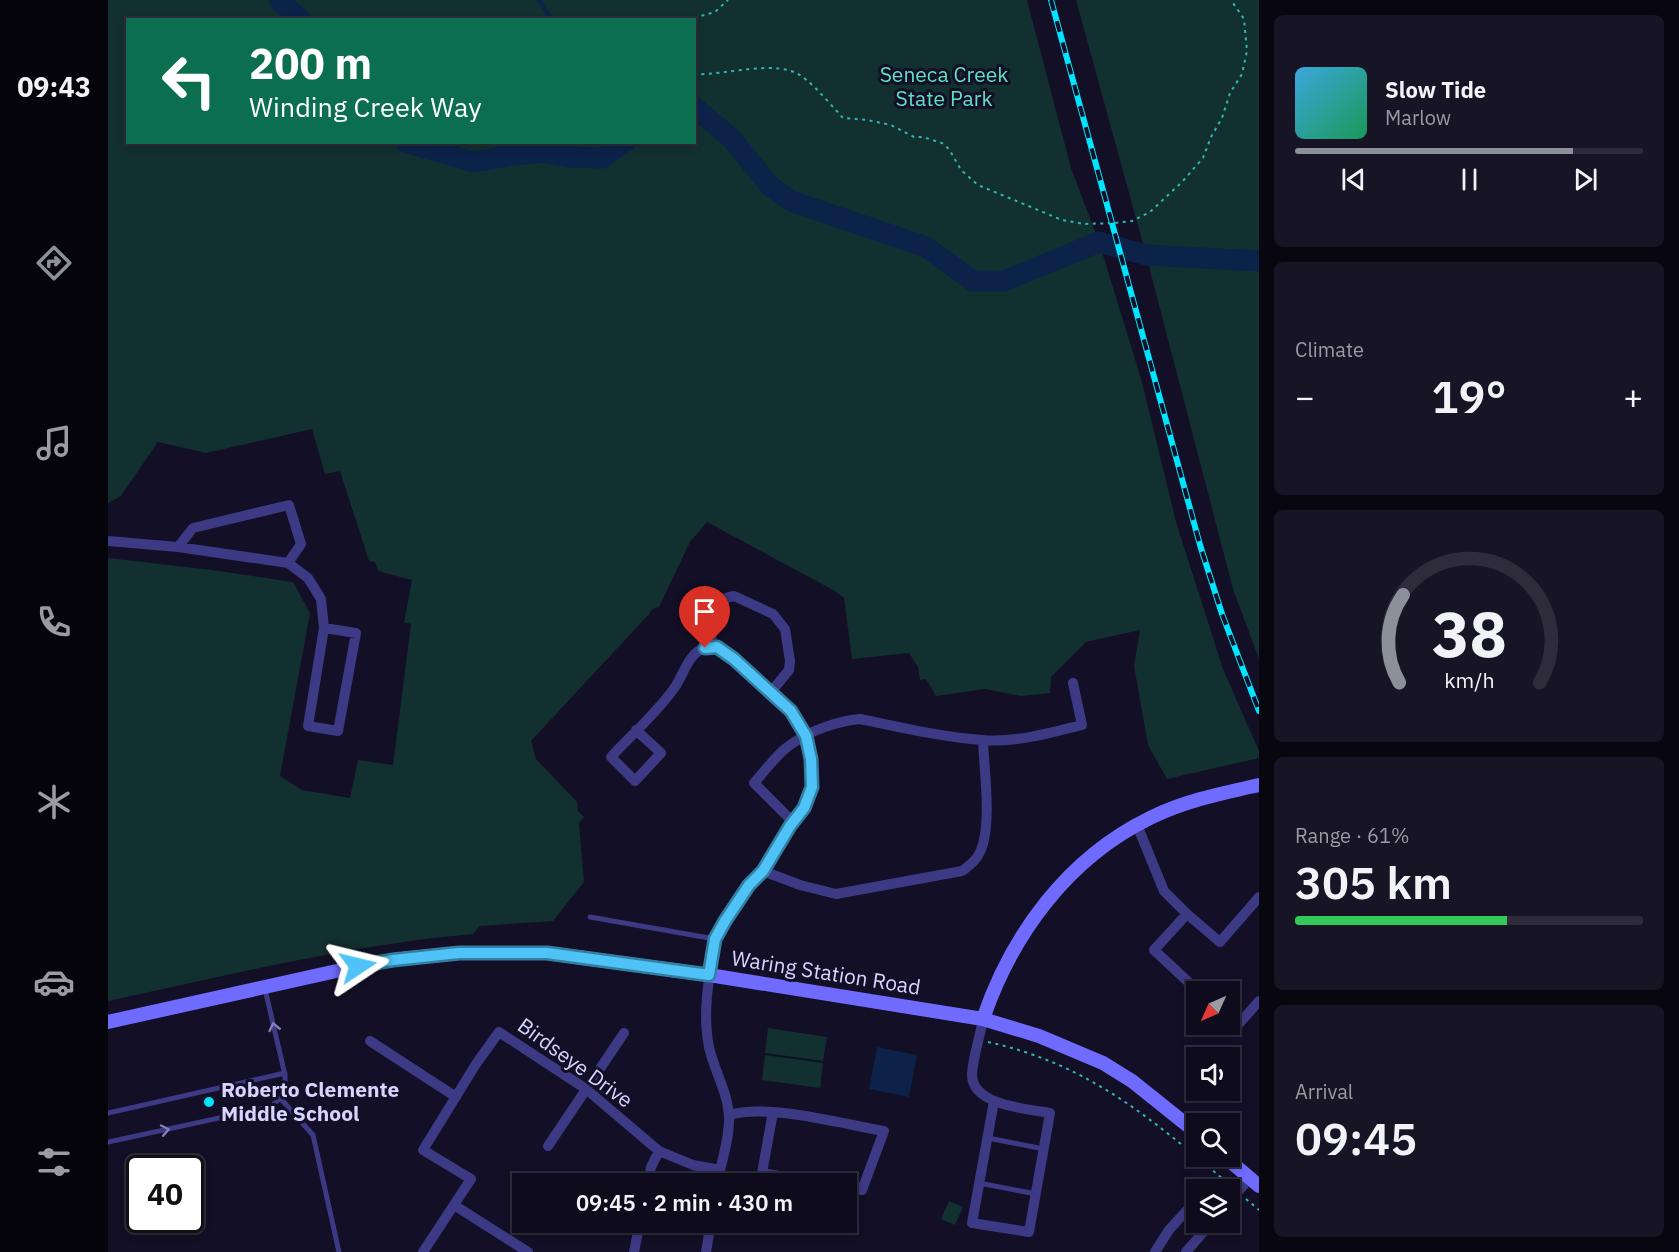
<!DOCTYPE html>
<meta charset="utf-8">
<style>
:root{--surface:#0e0b1c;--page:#171425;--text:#f1f3f6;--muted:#9b9ba3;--line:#2e2b3b;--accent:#8c9099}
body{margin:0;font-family:"IBM Plex Sans",sans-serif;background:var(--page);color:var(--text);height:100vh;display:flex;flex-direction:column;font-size:22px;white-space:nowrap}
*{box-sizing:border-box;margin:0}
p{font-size:20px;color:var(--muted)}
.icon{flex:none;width:33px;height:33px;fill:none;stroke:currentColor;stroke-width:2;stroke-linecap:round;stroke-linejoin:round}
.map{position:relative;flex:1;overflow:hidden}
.side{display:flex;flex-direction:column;gap:15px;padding:15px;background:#08060f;width:420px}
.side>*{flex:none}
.hud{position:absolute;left:18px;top:18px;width:570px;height:126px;border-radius:0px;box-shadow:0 3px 9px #0003,0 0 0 2px var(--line);background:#0b6e4f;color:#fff;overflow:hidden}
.needle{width:39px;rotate:225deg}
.controls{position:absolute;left:1078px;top:981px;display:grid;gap:12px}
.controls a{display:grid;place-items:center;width:54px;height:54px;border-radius:0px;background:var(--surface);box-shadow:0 3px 9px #0003,0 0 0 2px var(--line);font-size:30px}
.speed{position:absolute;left:18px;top:1155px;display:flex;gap:12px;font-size:30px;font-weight:700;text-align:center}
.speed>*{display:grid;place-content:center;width:78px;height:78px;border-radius:50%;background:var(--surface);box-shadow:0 3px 9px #0003,0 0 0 2px var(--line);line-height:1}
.speed .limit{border:3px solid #111;border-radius:9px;background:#fff;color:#111}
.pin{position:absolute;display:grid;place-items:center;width:51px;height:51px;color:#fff;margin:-62px -26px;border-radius:50% 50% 50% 0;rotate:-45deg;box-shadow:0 0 6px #0007}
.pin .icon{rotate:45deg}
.me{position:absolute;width:66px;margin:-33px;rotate:80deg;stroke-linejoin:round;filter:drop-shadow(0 0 4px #0008)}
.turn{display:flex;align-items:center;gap:21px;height:126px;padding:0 24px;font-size:27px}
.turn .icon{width:78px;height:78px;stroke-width:2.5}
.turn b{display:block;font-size:42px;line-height:51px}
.big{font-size:45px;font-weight:600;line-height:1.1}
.side .tile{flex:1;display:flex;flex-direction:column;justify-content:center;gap:9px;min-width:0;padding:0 21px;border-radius:9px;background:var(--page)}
.side .dial{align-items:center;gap:0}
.dial svg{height:156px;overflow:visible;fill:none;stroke:var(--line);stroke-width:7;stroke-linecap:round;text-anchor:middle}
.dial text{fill:var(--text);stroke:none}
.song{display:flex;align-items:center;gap:18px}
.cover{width:72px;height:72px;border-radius:9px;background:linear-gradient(135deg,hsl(200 70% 55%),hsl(150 70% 35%))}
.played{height:6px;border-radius:3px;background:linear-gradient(90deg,var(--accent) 80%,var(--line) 80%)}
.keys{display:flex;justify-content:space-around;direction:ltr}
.heat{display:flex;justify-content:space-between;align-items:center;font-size:33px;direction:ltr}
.charge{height:9px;border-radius:4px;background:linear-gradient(90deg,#34c759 61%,var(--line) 0)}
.trip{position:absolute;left:404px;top:1173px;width:345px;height:60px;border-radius:0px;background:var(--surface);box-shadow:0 3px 9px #0003,0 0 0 2px var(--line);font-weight:600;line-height:60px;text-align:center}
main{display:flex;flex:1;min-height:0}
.tabs{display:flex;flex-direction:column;width:108px;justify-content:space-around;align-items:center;background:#06040b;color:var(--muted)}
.tabs .icon{width:42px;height:42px}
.tabs .on{color:var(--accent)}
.tabs b{font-size:27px;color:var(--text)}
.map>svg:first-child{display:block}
.green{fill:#12302f;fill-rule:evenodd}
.water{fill:#0c2248}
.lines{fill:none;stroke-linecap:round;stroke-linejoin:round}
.stream{stroke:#0c2248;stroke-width:4}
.river{stroke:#0c2248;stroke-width:21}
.path{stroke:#2fb8b0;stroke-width:2;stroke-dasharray:3 4.5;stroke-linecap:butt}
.lane{stroke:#3d3a85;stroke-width:5}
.street{stroke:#3d3a85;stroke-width:10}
.secondary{stroke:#6f6bff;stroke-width:14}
.rail-casing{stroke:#00e5ff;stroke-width:6}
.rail{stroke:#130f26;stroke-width:4;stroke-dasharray:11;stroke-linecap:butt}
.oneway{stroke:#837fbc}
.route-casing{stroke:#337fa1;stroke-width:15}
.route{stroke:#4fc3f7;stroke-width:10}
.poi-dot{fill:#00e5ff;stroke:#130f26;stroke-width:2}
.labels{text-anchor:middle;stroke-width:6;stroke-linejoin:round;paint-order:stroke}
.park-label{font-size:21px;fill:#5fe0c0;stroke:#130f26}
.street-label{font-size:21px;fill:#d9d4ff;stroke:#130f26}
.poi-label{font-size:21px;font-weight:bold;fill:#d9d4ff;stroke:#130f26;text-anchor:start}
</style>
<main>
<nav class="tabs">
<b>09:43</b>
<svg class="icon on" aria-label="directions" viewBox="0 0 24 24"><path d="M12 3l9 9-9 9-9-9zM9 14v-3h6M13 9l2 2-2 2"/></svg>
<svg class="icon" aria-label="music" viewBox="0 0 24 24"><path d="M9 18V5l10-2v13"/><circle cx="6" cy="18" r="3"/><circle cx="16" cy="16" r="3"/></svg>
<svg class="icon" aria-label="phone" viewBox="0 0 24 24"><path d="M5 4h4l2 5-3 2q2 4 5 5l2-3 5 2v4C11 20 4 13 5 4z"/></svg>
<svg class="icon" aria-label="climate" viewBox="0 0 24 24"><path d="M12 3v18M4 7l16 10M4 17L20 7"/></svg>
<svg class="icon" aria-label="car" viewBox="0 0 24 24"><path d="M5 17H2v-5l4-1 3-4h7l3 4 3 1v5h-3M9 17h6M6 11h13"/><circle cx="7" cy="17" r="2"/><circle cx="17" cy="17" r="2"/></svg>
<svg class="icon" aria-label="filters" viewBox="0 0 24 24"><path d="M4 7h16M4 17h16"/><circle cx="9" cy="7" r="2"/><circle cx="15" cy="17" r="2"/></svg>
</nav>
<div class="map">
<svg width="1151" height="1252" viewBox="0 0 1151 1252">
<rect width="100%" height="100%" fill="#130f26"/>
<path class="green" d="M 0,0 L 919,0 L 963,168 L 991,242 L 1034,382 L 1068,522 L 1115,669 L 1151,751 L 1151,758 L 1059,779 L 1040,745 L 1026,666 L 1032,630 L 978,642 L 943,677 L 942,693 L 913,696 L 877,689 L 828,696 L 818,679 L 812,680 L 810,667 L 801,653 L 744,659 L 736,598 L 727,591 L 599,522 L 582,542 L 551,607 L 544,609 L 541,614 L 423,741 L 428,759 L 469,802 L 470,811 L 476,817 L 471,823 L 476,882 L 445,921 L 372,926 L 365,934 C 241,945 121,975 0,1001 L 0,558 L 104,570 L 185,582 L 202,613 L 172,776 L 194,790 L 242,798 L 250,760 L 285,765 L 303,624 L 296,622 L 304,580 L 270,571 L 267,562 L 261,561 L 232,471 L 217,474 L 204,429 L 98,453 L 50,442 L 13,496 L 0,503 ZM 20,20 L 586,20 L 586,142 L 20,142 Z
M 968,0 L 1151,0 L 1151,659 L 1125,589 L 1038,255 Z
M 660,1028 L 719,1037 L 715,1061 L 657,1053 Z
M 657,1055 L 715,1063 L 712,1088 L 654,1080 Z
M 841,1201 L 855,1207 L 847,1225 L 833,1219 Z"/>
<path class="water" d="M 769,1047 L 809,1055 L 801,1097 L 761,1089 Z"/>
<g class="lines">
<path class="stream" d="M 431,0 L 444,20"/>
<path class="river" d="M 171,0 L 193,20
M 586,107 L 624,139 L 662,186 L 683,201 L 818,247 L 865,281 L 896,281 L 991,242 L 1038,255 L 1151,261
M 297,142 L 366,162 L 405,155 L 435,152 L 461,157 L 494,158 L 517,142"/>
<path class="path" d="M 579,20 L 607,12 L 620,0
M 586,74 C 618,76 671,57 696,78 C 710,89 723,105 735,118 L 759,120 L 783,125 L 806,137 L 815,137 L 834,143 L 841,149 L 853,170 L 870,185 L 954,220 L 976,224 L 1007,223 L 1024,221 L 1042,212 L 1074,182 L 1095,158 L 1103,137 L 1114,118 L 1122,93 L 1134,74 L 1139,51 L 1136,19 L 1123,0
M 880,1042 C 981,1064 1045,1120 1122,1185
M 1138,1199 L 1151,1210"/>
<path class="lane" d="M 482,917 L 607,939
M 173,1099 L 205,1135 L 231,1252
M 0,1113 L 177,1073
M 880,1138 L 936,1149
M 0,1142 L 162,1107 C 175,1098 178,1090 177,1075 L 157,989
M 871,1183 L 928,1194"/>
<path class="street" d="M 0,541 L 70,547 L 180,563 L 200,578 L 213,599 L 216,628 L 200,726 L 230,731 L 248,633 L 216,628
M 70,547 L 85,528 L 181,505 L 193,544 L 180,563
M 603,648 C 604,630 602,599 626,596 L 665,614 L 677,629 L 682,661 L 681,670 L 663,692
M 528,730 L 553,753 L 527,781 L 503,757 C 524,734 549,713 567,687 C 575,675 581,653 596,648 C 611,643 625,658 635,667 C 651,681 668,695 682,710 C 704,735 711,779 696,808 C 691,817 683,825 677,834 C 670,846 663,862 654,872 C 637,891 611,918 607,943 C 601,977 594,1012 601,1047 C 606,1070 620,1093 621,1117 C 622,1138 613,1162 609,1184
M 685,822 L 646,783 C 658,770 670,752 685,743 C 704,730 730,721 752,719 C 792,727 833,737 874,740 C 907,743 942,733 974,725 L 965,683
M 1029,825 L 1056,891 L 1079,914 L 1112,942 L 1151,897
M 655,871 L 692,885 L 728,894 L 854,871 C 862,865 869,860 873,850 C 884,823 876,770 875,740
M 1079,914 L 1046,950 L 1091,992
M 875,1019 C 872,1037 865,1057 864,1074 C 863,1106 921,1109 942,1113 L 921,1232 L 864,1223 L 886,1101
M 1122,1020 L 1129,1026 L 1151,1001
M 262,1041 L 348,1097
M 665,1112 L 654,1173 L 716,1184
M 621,1115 C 660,1103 734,1124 776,1131 L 754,1190 L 738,1187
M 440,1146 L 516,1033
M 540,1184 L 543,1167 L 551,1151
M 1122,1201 L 1142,1178
M 346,1205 L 420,1252
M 315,1252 L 363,1179 L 315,1150 L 368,1064 L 391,1032 L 478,1089 L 551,1151 L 585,1165 L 612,1170
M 526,1252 L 532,1222
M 598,1252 L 603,1222
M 1047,1252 L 1061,1230 L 1089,1199
M 1078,1252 L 1104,1222"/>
<path class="secondary" d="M 875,1019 C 904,934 960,858 1042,818 C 1076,801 1115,793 1151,785
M 0,1022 L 233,970 L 285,960 L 351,953 L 439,953 L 601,975 L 875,1019 L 931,1036 L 995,1063 L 1024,1081 L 1089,1133
M 1116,1156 L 1151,1186"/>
<defs>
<path id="rail" d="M 943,0 L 1092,545 L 1114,614 L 1151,711"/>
</defs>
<use href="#rail" class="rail-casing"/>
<use href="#rail" class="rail"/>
</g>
<defs><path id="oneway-chevron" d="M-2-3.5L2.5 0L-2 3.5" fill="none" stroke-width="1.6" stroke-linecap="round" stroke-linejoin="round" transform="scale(1.5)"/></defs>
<g class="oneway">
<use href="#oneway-chevron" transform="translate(166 1027) rotate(-103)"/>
<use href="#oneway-chevron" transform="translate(57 1130) rotate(-12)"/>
</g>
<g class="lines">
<defs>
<path id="route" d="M 250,966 L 285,960 L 351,953 L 439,953 L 601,975 L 607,939 L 617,921 L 641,885 L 655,871 L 682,826 L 696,808 L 704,787 L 703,759 L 698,736 L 683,711 L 626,659 L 609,647 L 597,648"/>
</defs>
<use href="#route" class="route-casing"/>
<use href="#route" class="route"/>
</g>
<circle class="poi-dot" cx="101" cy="1102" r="6"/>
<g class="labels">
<g class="park-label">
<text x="836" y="82">Seneca Creek<tspan x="836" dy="24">State Park</tspan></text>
</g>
<g class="street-label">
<text transform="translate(718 973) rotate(9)" y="7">Waring Station Road</text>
<text transform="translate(467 1063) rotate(36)" y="7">Birdseye Drive</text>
</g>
<g class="poi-label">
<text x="113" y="1097">Roberto Clemente<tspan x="113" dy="24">Middle School</tspan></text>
</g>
</g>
</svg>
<div class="controls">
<a><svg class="needle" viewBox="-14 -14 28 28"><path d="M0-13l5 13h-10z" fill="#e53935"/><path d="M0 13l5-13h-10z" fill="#9b9ba3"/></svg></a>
<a><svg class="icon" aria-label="sound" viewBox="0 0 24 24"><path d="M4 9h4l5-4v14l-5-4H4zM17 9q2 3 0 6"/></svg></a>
<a><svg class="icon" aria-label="search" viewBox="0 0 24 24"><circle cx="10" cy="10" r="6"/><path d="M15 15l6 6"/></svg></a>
<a><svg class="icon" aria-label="layers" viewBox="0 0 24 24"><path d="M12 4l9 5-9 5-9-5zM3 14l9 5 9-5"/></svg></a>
</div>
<div class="speed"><div class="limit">40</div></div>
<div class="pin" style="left:597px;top:648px;background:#d93025"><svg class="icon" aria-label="arrive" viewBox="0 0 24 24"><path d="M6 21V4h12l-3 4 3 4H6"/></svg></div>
<svg class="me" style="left:250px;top:966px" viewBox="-20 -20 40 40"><path d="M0-17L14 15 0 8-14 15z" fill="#4fc3f7" stroke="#fff" stroke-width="4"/></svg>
<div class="trip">09:45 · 2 min · 430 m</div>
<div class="hud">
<div class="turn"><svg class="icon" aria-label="left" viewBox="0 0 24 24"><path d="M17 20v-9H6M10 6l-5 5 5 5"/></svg><div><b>200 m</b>Winding Creek Way</div></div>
</div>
</div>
<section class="side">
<div class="tile">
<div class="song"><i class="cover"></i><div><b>Slow Tide</b><p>Marlow</p></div></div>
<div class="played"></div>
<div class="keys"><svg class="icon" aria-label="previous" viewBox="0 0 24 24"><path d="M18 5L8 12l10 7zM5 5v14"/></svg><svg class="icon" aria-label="pause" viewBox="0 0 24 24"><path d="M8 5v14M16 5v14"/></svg><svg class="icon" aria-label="next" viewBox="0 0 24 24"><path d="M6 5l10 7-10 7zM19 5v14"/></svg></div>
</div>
<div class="tile"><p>Climate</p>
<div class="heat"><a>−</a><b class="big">19°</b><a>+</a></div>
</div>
<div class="tile dial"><svg viewBox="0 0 100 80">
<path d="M14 69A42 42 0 1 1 86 69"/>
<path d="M14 69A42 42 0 0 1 16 24" stroke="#8c9099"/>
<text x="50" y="56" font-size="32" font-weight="700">38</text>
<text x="50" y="72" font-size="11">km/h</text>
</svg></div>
<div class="tile"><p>Range · 61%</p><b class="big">305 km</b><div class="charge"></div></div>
<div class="tile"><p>Arrival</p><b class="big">09:45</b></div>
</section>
</main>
